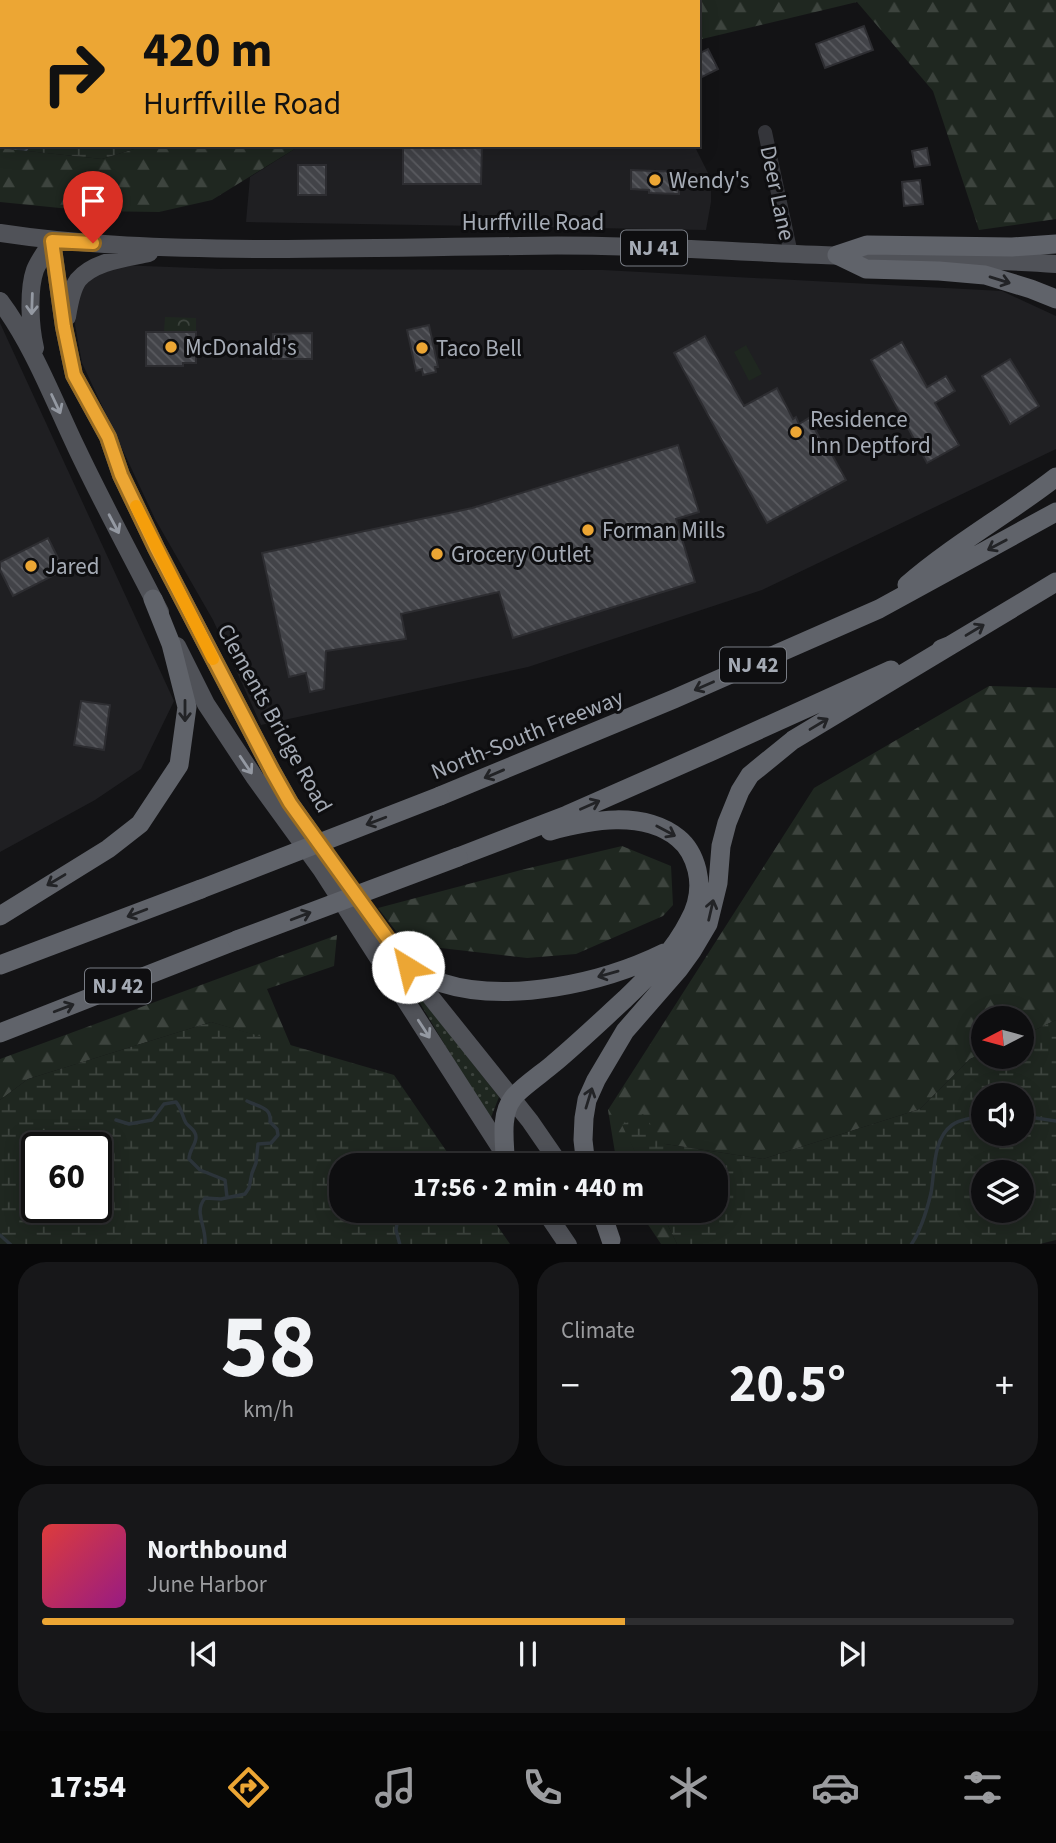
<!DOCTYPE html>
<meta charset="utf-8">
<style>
:root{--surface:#0e0e10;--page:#171719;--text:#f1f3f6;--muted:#9b9c9f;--line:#2e2e30;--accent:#eca634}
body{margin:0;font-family:"Source Sans 3",sans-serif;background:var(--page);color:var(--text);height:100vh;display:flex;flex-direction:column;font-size:26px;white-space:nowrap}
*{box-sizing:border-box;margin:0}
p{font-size:23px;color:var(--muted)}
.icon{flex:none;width:38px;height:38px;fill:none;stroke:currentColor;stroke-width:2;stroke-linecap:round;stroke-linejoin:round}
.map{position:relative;height:1244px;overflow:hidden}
.details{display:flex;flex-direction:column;gap:18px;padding:18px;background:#080809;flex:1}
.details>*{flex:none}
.banner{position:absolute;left:0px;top:0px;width:700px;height:147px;box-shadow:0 4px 18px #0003,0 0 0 2px var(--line);background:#eca634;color:#111;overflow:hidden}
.needle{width:46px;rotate:264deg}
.controls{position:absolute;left:971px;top:1006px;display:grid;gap:14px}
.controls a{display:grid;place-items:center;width:63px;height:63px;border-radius:50%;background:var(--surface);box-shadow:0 4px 18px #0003,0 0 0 2px var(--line);font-size:35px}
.speed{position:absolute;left:21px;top:1132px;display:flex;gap:14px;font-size:35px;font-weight:700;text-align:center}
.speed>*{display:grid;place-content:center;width:91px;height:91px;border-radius:50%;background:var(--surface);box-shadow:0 4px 18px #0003,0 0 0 2px var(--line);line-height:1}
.speed .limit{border:4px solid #111;border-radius:10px;background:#fff;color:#111}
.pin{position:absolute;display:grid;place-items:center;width:60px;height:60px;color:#fff;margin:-72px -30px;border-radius:50% 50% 50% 0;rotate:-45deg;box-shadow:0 0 7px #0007}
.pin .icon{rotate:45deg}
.me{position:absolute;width:77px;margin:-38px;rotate:324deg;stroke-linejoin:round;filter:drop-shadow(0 0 5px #0008)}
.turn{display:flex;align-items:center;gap:24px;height:147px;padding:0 28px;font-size:32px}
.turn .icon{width:91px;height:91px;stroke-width:2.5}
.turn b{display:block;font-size:49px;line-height:60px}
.big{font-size:52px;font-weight:700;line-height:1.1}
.details .card{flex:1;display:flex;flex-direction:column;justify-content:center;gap:10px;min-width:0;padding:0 24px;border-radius:28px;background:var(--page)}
.details .dial{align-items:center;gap:0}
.dial b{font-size:91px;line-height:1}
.song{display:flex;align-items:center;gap:21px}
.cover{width:84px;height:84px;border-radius:10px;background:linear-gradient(135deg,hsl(0 70% 55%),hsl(310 70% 35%))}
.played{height:7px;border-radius:4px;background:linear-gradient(90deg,var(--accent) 60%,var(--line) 60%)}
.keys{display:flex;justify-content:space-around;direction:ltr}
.heat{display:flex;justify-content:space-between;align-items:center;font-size:38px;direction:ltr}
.details .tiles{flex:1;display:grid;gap:18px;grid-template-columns:1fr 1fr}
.card:last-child{grid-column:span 2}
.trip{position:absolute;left:329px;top:1153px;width:399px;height:70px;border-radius:28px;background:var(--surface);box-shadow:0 4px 18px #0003,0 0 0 2px var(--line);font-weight:700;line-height:70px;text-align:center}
.dock{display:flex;height:112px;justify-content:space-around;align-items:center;background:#060606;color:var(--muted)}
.dock .icon{width:49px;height:49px}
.dock .current{color:var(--accent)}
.dock b{font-size:32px;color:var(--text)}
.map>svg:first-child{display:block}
.built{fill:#1f1f22}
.grass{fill:url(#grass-dots)}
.forest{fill:url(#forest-firs)}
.wetland{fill:url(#wetland-marsh);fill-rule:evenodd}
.park{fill:url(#park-crowns)}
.garden{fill:#1f2720}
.water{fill:url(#water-waves)}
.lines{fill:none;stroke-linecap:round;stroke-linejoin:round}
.stream{stroke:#2c343a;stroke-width:3.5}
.building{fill:url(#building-back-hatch);stroke:#2d2d31;stroke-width:2}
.minor{stroke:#34353a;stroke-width:14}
.major{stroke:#505258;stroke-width:18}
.highway{stroke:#60636a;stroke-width:19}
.highway-bridge{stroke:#60636a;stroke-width:19}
.oneway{stroke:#222326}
.oneway2{stroke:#9499a2}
.route-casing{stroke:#996c22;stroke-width:18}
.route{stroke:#eca634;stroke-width:12}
.slow{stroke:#f59e0b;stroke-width:12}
.poi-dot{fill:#eca634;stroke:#0e0e10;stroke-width:2.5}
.labels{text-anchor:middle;stroke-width:6;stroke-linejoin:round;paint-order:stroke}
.shield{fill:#0e0e10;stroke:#787c84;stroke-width:2}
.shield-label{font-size:21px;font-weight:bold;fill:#a5abb5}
.poi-label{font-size:23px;fill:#a5abb5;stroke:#0e0e10;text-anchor:start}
.street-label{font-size:23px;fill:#a5abb5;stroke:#0e0e10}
</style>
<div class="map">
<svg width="1056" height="1245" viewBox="0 0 1056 1245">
<defs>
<pattern id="grass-dots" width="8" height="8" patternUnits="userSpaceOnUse" patternTransform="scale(1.75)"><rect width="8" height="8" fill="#1f2720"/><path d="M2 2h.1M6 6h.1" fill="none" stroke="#3d443e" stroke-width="1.8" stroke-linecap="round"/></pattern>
<pattern id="forest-firs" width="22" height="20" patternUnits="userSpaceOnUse" patternTransform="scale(1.75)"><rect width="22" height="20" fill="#1f2720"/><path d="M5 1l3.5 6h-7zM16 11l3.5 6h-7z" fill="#3d443e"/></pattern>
<pattern id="wetland-marsh" width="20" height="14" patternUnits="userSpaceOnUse" patternTransform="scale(1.75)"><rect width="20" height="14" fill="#1f2720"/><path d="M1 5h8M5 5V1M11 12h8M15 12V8" fill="none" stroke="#3d443e"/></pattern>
<pattern id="park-crowns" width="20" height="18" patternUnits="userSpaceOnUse" patternTransform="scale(1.75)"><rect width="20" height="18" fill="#1f2720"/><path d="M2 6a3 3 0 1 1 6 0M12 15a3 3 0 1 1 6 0" fill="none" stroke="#3d443e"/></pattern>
<pattern id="water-waves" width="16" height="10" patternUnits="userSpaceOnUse" patternTransform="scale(1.75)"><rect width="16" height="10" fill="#2c343a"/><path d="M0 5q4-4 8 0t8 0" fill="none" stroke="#484f54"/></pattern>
<pattern id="building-back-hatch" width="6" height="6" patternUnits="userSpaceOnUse" patternTransform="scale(1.75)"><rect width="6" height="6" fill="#424348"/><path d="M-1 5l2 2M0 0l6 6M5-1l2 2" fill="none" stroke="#5a5b60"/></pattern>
</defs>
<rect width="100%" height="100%" fill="#131315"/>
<path class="built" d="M 301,145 L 694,145 L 711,179 L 711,202 L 706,230 L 246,222 L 250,177 Z
M 118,265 L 222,269 L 603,270 L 1002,291 L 1056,316 L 1056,449 L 762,590 L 528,667 L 261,725 L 213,620 L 155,519 L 82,363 L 75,325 L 76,295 L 96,272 Z
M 0,323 L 174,701 L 141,769 L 95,800 L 0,852 Z"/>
<path class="grass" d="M 418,994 L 499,1097 L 490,1120 L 415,995 Z"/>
<path class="forest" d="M 579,0 L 1056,0 L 1056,219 L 979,230 L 933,91 L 857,2 L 698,40 L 698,2 L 581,2 Z
M 147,145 L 301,145 L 212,200 L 159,212 L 90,211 L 0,202 L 0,148 L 102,159 Z
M 989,686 L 1056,688 L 1056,1020 L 1022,1036 L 1022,1018 L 984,1018 L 983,1053 L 970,1059 L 920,1109 L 763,1159 L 665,1144 L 623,1125 L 641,1165 L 617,1165 L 608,1110 L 814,788 Z
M 622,846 L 671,866 L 673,905 L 663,916 L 576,954 L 527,958 L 406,944 L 378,908 L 521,870 Z
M 337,935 L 334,966 L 267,989 L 291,1046 L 211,1022 L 28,1079 L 0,1100 L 0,1059 Z
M 639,1211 L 661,1211 L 677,1244 L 661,1244 Z"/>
<path class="wetland" d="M 109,0 L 468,0 L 465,2 L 108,2 Z
M 32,145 L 147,145 L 102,159 L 27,151 Z
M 1056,1020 L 1056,1240 L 1036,1245 L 677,1244 L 661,1211 L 716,1211 L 716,1166 L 641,1165 L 622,1125 L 643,1114 L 665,1144 L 763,1159 L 920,1109 L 970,1059 L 983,1053 L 984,1057 L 1022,1057 L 1022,1036 ZM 984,1096 L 1022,1096 L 1022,1134 L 984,1134 ZM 1022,1172 L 1022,1211 L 984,1211 L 984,1172 Z
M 211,1022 L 394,1075 L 456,1165 L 341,1166 L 341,1211 L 487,1211 L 510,1244 L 0,1244 L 0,1100 L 28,1079 ZM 96,1148 L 96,1208 L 37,1208 L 37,1148 Z"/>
<path class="park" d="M 165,317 L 196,318 L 196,332 L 164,332 Z"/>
<path class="garden" d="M 746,345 L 762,374 L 749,381 L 734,352 Z"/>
<path class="water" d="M 2,3 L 2,145 L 32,145 L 27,151 L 0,148 L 0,5 Z"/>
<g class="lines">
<path class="stream" d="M 1022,1116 L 1056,1121
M 116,1120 L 129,1124 L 152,1120 L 164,1104 L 176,1102 C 182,1109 182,1116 186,1123 C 190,1128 196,1130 196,1137 C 196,1145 189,1150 189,1159 L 200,1170 L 225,1180 L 227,1197
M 399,1211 L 396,1230 L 400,1245
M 0,1235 L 11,1245
M 205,1245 C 207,1226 193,1213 205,1198 L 221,1199 L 245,1194 L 249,1188 L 252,1173 L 256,1163 L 258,1144 L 271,1143 L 278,1135 L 277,1129 L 270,1122 C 272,1107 259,1107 247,1101
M 911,1245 C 921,1230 927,1210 931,1193 C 935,1172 932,1140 952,1125 C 960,1119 973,1118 984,1117"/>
</g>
<path class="building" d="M 864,26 L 873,50 L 825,68 L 816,44 Z
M 708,49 L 718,69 L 698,79 L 698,54 Z
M 403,145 L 482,145 L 481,184 L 403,184 Z
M 927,148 L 930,165 L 915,167 L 912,151 Z
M 298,165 L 326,165 L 326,195 L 298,195 Z
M 631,170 L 679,172 L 679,194 L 649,193 L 649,190 L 631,189 Z
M 920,180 L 923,204 L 904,206 L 902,182 Z
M 429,325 L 438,367 L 435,367 L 436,372 L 423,375 L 422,369 L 416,371 L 407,330 Z
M 146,332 L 196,332 L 196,363 L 183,363 L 183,366 L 146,366 Z
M 312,333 L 312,359 L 273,359 L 273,334 Z
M 705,336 L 744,406 L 777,388 L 793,419 L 796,417 L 799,424 L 809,418 L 827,452 L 830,451 L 846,480 L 767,523 L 674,353 Z
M 902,342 L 927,387 L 946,376 L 955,391 L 935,403 L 959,445 L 927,463 L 871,360 Z
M 1010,359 L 1039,406 L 1010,424 L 982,376 Z
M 678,445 L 699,512 L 676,519 L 695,582 L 513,638 L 499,592 L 401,614 L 406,639 L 326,651 L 324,689 L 310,692 L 306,673 L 289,677 L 262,553 L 472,508 Z
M 48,538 L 64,570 L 13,596 L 0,570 L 0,562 Z
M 81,701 L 110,705 L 104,750 L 74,745 Z"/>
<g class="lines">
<path class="minor" d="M 765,132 L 791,254"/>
<path class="major" d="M 0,233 C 84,246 169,248 254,249 C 343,249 431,247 520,246 C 612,244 704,250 796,254 C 883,258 969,258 1056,264
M 52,241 L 64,327 L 74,375 L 108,437 L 121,475 L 156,548 L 272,771 L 290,803 L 371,918 L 418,981 L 530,1121 L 561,1166
M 0,301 C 33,345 53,399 77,449 C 103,504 132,557 160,612
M 67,317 C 69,305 71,290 78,280 C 94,261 126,258 149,253
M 35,348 C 30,327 28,290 35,270 C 39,260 47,250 52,241
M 177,646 L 206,704 L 255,778 L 321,869 L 512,1166
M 545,1211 L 568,1245"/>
<path class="highway" d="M 837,255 L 866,269 L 939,271 L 985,275 L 1031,289 L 1056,299
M 837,255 L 867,245 L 1012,247 L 1056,244
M 907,585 C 953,545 1007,515 1056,477
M 941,649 L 951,645 L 1056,582
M 440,796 L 674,699 L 879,609 L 1056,512
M 458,857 L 567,815 L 710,752 L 891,670
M 0,916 L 108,849 L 140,824 L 179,765 L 187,707 L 171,644 L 153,599
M 0,965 L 201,889
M 408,967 C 419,973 430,979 442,983 C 508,1004 603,983 664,953
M 0,1033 L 237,940
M 505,1155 C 504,1137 501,1113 513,1098 C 519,1089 544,1072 553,1064 C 578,1043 601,1021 625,999 C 649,976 674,951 689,921 C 698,905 701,887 697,870 C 694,858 688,846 678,838 C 643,810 590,820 550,831
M 586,1166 L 583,1140 L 584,1118 L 587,1100 L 596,1080 L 625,1031 L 679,969 L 692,951 L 708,924 L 718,883 L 721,846 L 727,823 L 740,791 L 750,775 L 793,740 L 951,645
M 601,1211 L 611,1240"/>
<path class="highway-bridge" d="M 201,889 L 440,796
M 237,940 L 458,857"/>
</g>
<defs><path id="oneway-shaft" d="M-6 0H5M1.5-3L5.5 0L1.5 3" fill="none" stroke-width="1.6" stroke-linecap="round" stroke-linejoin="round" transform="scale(1.75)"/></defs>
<g class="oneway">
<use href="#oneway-shaft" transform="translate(1000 280) rotate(17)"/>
<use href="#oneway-shaft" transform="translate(997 545) rotate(152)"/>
<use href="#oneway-shaft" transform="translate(975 630) rotate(-31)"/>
<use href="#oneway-shaft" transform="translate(704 686) rotate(156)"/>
<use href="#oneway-shaft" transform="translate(185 711) rotate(90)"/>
<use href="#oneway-shaft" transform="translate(819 724) rotate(-31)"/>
<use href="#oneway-shaft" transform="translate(494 774) rotate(157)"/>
<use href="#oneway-shaft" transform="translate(590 805) rotate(-24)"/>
<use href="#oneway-shaft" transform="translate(376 821) rotate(159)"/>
<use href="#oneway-shaft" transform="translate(666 831) rotate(28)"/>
<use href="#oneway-shaft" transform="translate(56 880) rotate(149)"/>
<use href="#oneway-shaft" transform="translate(711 910) rotate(-77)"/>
<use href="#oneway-shaft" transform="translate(137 913) rotate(159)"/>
<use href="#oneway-shaft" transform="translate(301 916) rotate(-21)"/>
<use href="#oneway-shaft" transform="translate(608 974) rotate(164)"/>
<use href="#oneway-shaft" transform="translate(64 1008) rotate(-21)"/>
<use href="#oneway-shaft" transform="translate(589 1098) rotate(-73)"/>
</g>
<g class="oneway2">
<use href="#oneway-shaft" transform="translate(32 304) rotate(92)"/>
<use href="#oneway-shaft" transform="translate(56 404) rotate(65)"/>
<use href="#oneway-shaft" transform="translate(114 524) rotate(62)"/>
<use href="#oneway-shaft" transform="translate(246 765) rotate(56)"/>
<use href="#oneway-shaft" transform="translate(424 1029) rotate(57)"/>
</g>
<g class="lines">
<defs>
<path id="route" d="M 93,243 L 52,241 L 64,327 L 74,375 L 108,437 L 121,475 L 156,548 L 272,771 L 290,803 L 408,967"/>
</defs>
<use href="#route" class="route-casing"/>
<use href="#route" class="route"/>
<path class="slow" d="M 136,506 L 213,659"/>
</g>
<g class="poi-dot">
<circle cx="655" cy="180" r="7"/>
<circle cx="171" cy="347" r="7"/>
<circle cx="422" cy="348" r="7"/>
<circle cx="796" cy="432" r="7"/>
<circle cx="588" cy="530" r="7"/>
<circle cx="437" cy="554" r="7"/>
<circle cx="31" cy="566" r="7"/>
</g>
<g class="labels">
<g class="shield">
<rect x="621" y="230.5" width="66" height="35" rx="5"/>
<rect x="720" y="647.5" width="66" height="35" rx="5"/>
<rect x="85" y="968.5" width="66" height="35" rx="5"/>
</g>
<g class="shield-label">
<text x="654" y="255">NJ 41</text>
<text x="753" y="672">NJ 42</text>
<text x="118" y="993">NJ 42</text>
</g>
<g class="poi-label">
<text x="669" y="188">Wendy's</text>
<text x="185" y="355">McDonald's</text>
<text x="436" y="356">Taco Bell</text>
<text x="810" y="427">Residence<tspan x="810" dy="26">Inn Deptford</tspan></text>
<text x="602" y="538">Forman Mills</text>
<text x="451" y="562">Grocery Outlet</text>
<text x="45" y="574">Jared</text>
</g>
<g class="street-label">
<text transform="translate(778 193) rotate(78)" y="8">Deer Lane</text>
<text x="533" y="230">Hurffville Road</text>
<text transform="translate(275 718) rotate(61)" y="8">Clements Bridge Road</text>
<text transform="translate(527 734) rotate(-22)" y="8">North-South Freeway</text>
</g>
</g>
</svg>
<div class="controls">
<a><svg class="needle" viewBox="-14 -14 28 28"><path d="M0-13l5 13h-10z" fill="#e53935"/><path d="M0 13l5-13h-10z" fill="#9b9c9f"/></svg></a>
<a><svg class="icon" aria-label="sound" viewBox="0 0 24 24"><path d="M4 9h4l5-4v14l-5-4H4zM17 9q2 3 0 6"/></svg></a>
<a><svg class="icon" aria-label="layers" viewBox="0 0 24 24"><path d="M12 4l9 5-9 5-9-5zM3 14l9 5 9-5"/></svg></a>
</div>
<div class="speed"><div class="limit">60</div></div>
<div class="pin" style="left:93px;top:243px;background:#d93025"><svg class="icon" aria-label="arrive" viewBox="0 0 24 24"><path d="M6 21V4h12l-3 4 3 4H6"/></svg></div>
<svg class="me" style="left:408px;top:967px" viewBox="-20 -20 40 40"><circle r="19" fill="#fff"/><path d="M0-13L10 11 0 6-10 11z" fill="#eca634"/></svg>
<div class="trip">17:56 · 2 min · 440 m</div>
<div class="banner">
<div class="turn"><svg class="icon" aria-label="right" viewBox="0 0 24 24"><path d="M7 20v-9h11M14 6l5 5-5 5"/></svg><div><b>420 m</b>Hurffville Road</div></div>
</div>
</div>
<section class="details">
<div class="tiles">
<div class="card dial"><b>58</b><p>km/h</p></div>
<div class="card"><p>Climate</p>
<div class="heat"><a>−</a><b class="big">20.5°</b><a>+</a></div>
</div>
<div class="card">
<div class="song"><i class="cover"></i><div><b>Northbound</b><p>June Harbor</p></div></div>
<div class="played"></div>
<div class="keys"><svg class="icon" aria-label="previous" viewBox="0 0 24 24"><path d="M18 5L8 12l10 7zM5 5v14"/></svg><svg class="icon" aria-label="pause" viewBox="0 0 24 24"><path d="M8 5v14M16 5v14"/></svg><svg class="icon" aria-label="next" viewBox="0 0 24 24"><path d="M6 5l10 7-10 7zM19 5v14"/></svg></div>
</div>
</div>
</section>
<nav class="dock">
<b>17:54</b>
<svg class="icon current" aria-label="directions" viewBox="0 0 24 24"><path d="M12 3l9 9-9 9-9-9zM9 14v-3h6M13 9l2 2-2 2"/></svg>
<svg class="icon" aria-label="music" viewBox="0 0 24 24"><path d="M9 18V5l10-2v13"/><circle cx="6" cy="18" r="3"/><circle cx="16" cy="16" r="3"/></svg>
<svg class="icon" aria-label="phone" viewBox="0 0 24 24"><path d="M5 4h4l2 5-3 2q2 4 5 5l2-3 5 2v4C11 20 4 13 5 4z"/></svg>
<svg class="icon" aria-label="climate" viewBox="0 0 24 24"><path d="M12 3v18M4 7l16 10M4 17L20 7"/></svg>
<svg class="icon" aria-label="car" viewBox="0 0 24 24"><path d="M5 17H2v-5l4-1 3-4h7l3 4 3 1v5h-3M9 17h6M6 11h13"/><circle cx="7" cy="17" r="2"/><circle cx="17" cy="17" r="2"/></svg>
<svg class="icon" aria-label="filters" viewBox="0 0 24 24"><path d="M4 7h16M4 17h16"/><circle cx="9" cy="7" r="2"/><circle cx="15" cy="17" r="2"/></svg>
</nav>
